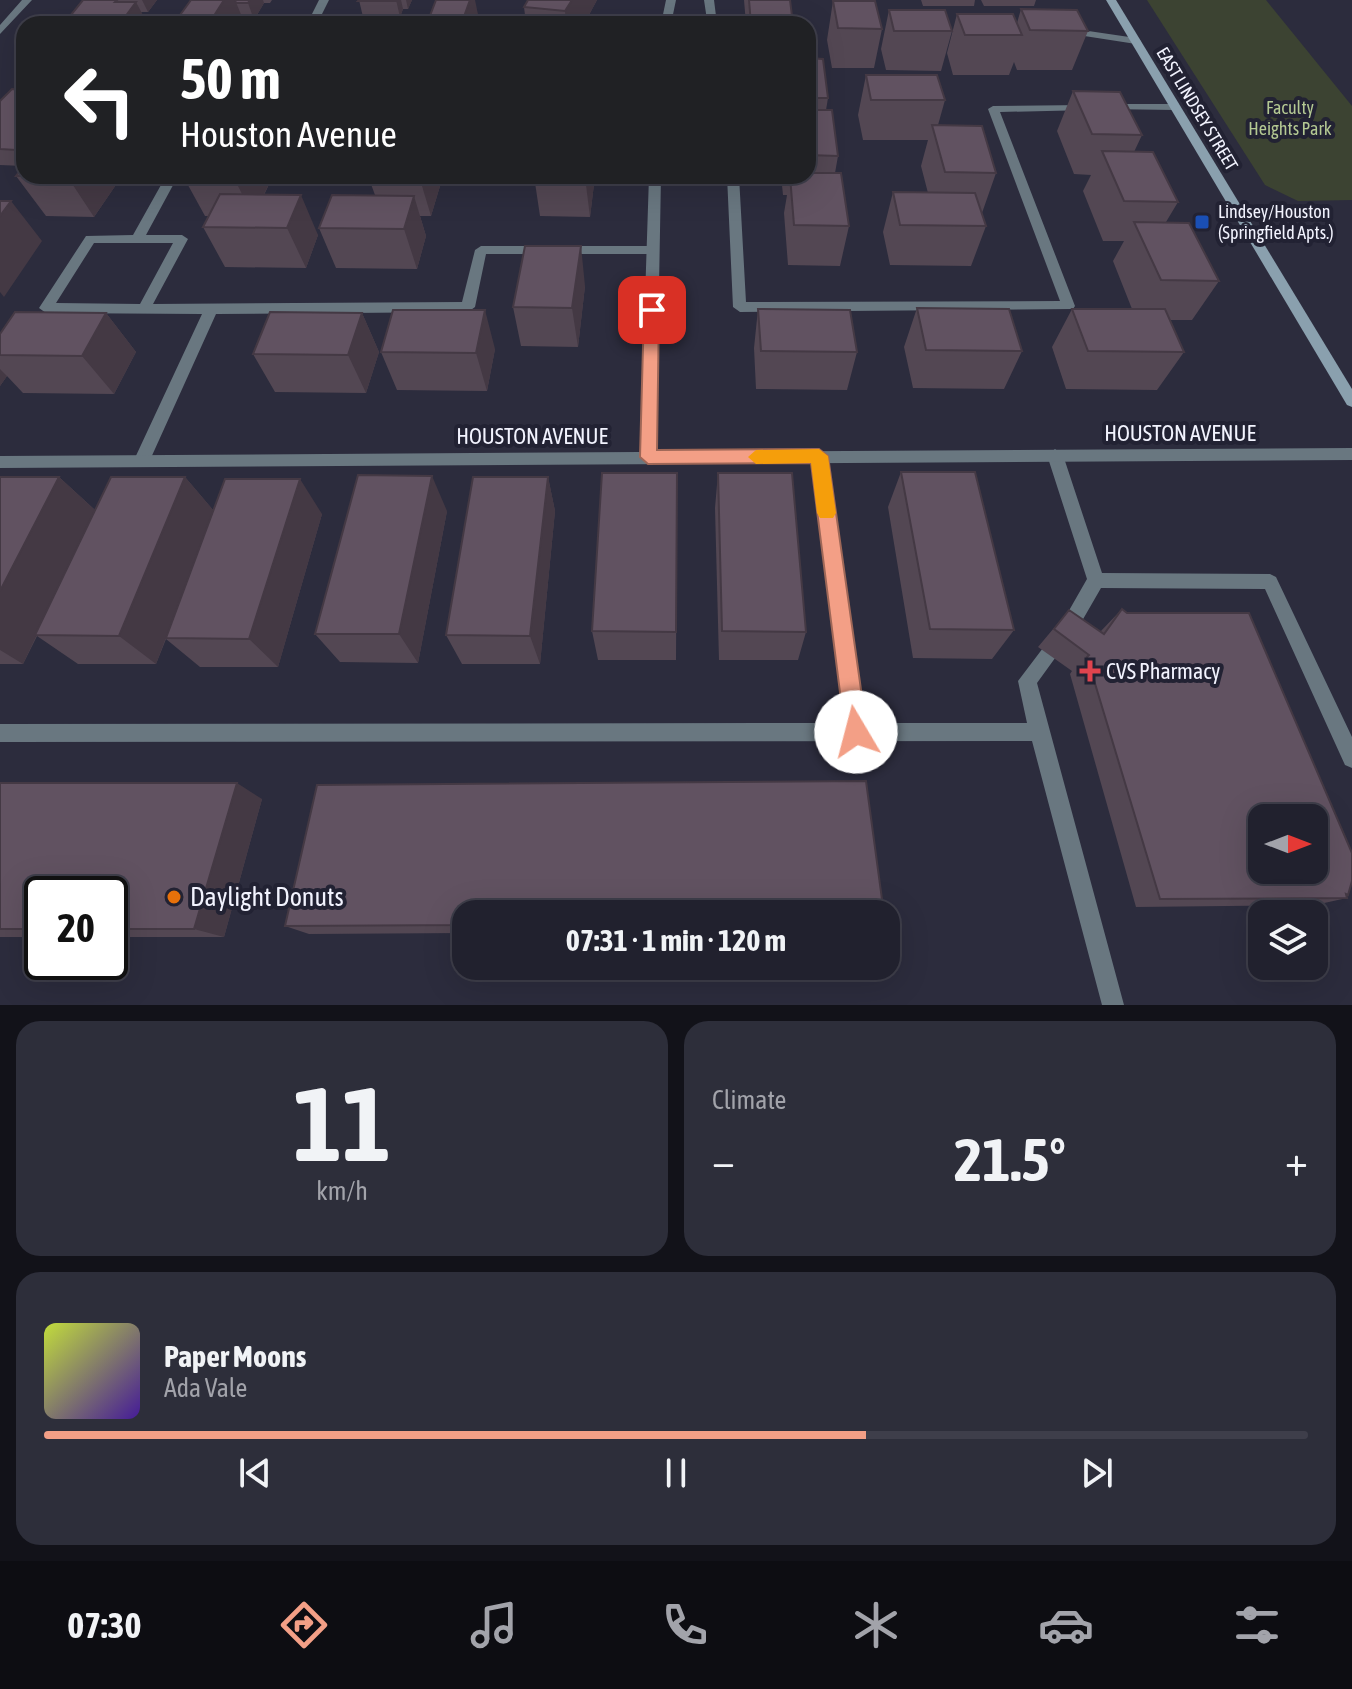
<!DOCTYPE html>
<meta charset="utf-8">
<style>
:root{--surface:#21212e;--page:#2d2e3a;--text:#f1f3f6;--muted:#a2a3aa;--line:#3e3e4a;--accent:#f39f86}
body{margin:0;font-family:"Asap Condensed",sans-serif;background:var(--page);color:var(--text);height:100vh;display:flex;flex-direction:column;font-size:30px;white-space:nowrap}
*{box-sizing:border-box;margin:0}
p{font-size:26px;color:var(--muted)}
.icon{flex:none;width:44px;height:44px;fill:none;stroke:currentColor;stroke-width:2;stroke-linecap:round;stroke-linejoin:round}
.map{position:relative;height:1005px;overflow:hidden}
.sheet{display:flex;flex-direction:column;gap:16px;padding:16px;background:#121219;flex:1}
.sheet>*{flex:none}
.banner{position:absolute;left:16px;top:16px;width:800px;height:168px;border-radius:24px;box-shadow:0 8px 32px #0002,0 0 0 2px var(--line);background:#202124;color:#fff;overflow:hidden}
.needle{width:52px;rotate:90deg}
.buttons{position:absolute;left:1248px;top:804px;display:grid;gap:16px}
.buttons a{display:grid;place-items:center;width:80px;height:80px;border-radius:16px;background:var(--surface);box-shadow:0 8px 32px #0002,0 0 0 2px var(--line);font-size:40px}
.speed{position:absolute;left:24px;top:876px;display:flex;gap:16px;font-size:40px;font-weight:700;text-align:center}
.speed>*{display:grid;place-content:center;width:104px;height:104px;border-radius:50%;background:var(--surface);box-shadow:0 8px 32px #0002,0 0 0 2px var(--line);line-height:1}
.speed .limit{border:4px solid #111;border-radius:12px;background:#fff;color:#111}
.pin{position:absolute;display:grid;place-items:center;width:68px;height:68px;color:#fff;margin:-34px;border-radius:16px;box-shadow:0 4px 12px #0006}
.me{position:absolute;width:88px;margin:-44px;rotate:352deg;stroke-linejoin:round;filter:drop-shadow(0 0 6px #0008)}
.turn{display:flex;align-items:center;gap:28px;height:168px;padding:0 32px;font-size:36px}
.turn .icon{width:104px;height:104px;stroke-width:2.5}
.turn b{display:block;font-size:56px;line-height:68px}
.big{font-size:60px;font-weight:700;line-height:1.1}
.sheet .card{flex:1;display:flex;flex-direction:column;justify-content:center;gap:12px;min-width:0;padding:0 28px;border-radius:24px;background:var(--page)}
.sheet .dial{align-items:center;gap:0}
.dial b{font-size:104px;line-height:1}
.song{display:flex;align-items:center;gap:24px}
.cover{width:96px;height:96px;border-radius:12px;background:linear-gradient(135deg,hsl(70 70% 55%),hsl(260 70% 35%))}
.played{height:8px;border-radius:4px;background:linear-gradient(90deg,var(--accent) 65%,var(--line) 65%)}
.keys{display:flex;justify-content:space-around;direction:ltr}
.heat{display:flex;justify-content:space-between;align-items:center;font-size:44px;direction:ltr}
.sheet .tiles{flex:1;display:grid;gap:16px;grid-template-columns:1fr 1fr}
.card:last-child{grid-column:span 2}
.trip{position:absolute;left:452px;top:900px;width:448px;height:80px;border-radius:24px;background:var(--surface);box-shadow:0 8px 32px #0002,0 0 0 2px var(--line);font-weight:700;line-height:80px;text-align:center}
.tab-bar{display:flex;height:128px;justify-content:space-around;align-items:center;background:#0d0d12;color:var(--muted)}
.tab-bar .icon{width:56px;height:56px}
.tab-bar .selected{color:var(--accent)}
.tab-bar b{font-size:36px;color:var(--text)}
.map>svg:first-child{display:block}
.green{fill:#3c4332}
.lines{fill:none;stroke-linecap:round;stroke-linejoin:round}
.lane{fill:#697780;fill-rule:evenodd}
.street{fill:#697780;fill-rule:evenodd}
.secondary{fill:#8aa0ae;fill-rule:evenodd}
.wall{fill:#534753}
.shaded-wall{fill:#443944}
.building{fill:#615261;stroke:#443944;stroke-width:2;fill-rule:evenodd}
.route{fill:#f39f86;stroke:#9e6757;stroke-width:2}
.slow{fill:#f59e0b}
.transit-dot{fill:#1a4fb4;stroke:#223;stroke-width:3}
.health-dot{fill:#e0444e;stroke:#223;stroke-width:3}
.food-dot{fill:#e8710a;stroke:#223;stroke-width:3}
.labels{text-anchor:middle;stroke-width:8;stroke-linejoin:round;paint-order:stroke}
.far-park-label{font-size:18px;fill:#b4c993;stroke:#223}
.far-street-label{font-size:18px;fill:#f2f3fe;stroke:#223}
.far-poi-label{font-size:18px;fill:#f2f3fe;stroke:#223;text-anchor:start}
.street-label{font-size:22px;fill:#f2f3fe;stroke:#223}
.poi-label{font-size:22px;fill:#f2f3fe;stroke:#223;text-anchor:start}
.near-poi-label{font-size:26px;fill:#f2f3fe;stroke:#223;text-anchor:start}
</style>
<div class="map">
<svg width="1352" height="1005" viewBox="0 0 1352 1005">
<rect width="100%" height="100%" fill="#2c2c3d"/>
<path class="green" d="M 1147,0 L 1266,0 L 1352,106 L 1352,200 L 1298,201 L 1265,185 Z"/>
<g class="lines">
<path class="lane" d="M 704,0 L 714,0 L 717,24 L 667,24 L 662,21 L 667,18 L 707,20 Z
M 1068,28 L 1136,38 L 1141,41 L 1136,44 L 1065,33 L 1065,29 Z
M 1109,104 L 1175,104 L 1180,107 L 1175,110 L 1105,109 L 1104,107 Z
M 1085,105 L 1089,106 L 1089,110 L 1000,112 L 1075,306 L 1073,309 L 740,312 L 733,307 L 727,176 L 739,176 L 746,302 L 1060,301 L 988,109 L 993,106 Z
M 166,176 L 178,176 L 146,235 L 182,235 L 188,239 L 153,304 L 462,302 L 475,250 L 481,246 L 653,246 L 659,250 L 653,254 L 486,254 L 475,307 L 468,312 L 216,314 L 150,460 L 142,466 L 134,460 L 202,314 L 46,313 L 39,308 L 86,236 L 133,235 ZM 94,243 L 173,243 L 140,304 L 56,303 Z
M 1055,449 L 1063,455 L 1102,573 L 1270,574 L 1276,577 L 1352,737 L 1352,768 L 1345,765 L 1265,589 L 1101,588 L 1071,640 L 1065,642 L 1059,640 L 1056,634 L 1059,628 L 1087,579 L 1047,455 Z
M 819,450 L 827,456 L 864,723 L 1027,723 L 1018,681 L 1043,648 L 1049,646 L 1055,648 L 1058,654 L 1037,683 L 1124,1005 L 1102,1005 L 1032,741 L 0,742 L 0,724 L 845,723 L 811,456 Z"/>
<path class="street" d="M 22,0 L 32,0 L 0,34 L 0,25 Z
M 319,0 L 329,0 L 317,24 L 307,24 Z
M 666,0 L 676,0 L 671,24 L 661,24 Z
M 649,176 L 661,176 L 656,452 L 1352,448 L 1352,460 L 0,468 L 0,456 L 640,452 Z"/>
<path class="secondary" d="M 1106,0 L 1116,0 L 1352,389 L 1352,407 L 1347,405 Z"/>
</g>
<path class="wall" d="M 83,0 L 157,0 L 148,12 L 141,12 L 145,19 L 141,24 L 68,24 L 66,21 Z
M 191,0 L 272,0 L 270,3 L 264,3 L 254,20 L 243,20 L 245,24 L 176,24 L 175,22 Z
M 359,0 L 412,0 L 408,9 L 403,9 L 400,17 L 363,17 Z
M 436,0 L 480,24 L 429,24 L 428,21 Z
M 528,0 L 597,0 L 584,24 L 525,15 L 524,7 Z
M 744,0 L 790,0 L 793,24 L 746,24 Z
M 921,0 L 975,0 L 974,6 L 923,6 Z
M 981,0 L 1036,0 L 1034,6 L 984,6 Z
M 833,1 L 882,29 L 874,68 L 832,68 L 827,40 Z
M 1021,9 L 1088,31 L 1072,70 L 1017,70 L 1014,62 L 1009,75 L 953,75 L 947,53 L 957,14 L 1017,23 Z
M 889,10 L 952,31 L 941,71 L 886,70 L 881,49 Z
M 808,58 L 828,98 L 826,110 L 838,156 L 835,173 L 849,226 L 840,266 L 788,265 L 784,213 L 787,195 L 783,195 L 781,176 L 808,176 Z
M 24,72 L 24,88 L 18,79 Z
M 866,75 L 945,100 L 938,125 L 996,173 L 982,213 L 986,226 L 971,266 L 890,265 L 883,232 L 893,192 L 928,193 L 921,166 L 928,140 L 863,140 L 858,115 Z
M 24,90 L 24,176 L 122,176 L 94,217 L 46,216 L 16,176 L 23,166 L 0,165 L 0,101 Z
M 1073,91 L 1142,135 L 1134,152 L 1178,202 L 1166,222 L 1219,281 L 1192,320 L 1169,320 L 1184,352 L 1157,390 L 1066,389 L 1052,347 L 1072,309 L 1132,309 L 1113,261 L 1124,241 L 1103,241 L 1083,191 L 1091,175 L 1074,174 L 1057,131 Z
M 183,176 L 273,176 L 264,195 L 318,235 L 306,268 L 225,267 L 203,227 L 209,216 L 205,216 Z
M 368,176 L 443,176 L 431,216 L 420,216 L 426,236 L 417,269 L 336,268 L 319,228 L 375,195 Z
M 534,176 L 595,176 L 590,217 L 540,216 Z
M 585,286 L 578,347 L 521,346 L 513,307 Z
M 917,308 L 1022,351 L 1004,389 L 913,388 L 904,347 Z
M 758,309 L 857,352 L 847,390 L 756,389 L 754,348 Z
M 106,313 L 136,352 L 114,394 L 23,393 L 7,376 L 0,386 L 0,333 Z
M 362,313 L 379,352 L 366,393 L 275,392 L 253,354 Z
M 495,349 L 487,391 L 397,390 L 381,352 Z
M 901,472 L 1014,630 L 992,659 L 913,658 L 888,507 Z
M 677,473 L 676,660 L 598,660 L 592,631 Z
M 718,473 L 806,632 L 798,660 L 719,660 L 715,508 Z
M 0,477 L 59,477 L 95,510 L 185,477 L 213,510 L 322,514 L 278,667 L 200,667 L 166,639 L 156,664 L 78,664 L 37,636 L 23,664 L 0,664 Z
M 548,477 L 555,511 L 540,664 L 462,664 L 446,635 Z
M 447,511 L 418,663 L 340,662 L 315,634 Z
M 1122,609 L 1348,895 L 1346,896 L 1347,898 L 1315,905 L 1136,907 L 1070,674 L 1072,671 L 1038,647 L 1069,610 L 1100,632 Z
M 0,783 L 262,799 L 224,937 L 110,937 L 110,894 L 42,894 L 42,937 L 0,937 Z
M 466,914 L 466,933 L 309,934 L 285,926 Z"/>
<path class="shaded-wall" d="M 142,0 L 157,0 L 148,12 Z
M 224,0 L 235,0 L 245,24 L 211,24 L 210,22 Z
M 250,0 L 263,0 L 264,3 L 254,20 L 248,3 Z
M 396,0 L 401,0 L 403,9 L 400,17 Z
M 406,0 L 412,0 L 408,9 Z
M 470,0 L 475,0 L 480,24 L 463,24 L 462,22 Z
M 572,0 L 597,0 L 584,24 L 566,24 L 565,11 Z
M 136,2 L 145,19 L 141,24 L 124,24 L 122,21 Z
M 24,142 L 24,160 L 16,150 Z
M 67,176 L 122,176 L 94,217 Z
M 233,176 L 273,176 L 253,216 Z
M 419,176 L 443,176 L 431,216 Z
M 586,176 L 595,176 L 590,217 L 585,177 Z
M 301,195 L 318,235 L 306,268 L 287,228 Z
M 414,196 L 426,236 L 417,269 L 404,229 Z
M 11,201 L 42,241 L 4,297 L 0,292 L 0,216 Z
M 581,246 L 585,286 L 578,347 L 572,308 Z
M 485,310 L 495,349 L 487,391 L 476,353 Z
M 106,313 L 136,352 L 114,394 L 82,356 Z
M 362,313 L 379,352 L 366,393 L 348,355 Z
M 0,369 L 7,376 L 0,386 Z
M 432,476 L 447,511 L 418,663 L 399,634 Z
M 59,477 L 96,511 L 23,664 L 0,650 L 0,591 Z
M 185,477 L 214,511 L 156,664 L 119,636 Z
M 548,477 L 555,511 L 540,664 L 530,636 Z
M 300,479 L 322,514 L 278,667 L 249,639 Z
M 237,783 L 262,799 L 224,937 L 194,929 Z"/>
<path class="building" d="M 83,0 L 117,0 L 115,2 L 136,2 L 122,21 L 66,21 Z
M 191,0 L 224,0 L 210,22 L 175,22 Z
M 235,0 L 250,0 L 248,3 L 236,3 Z
M 359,0 L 396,0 L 396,1 L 358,1 Z
M 436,0 L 470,0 L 462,22 L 428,21 Z
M 528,0 L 572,0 L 565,11 L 524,7 Z
M 749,0 L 790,0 L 793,24 L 751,24 Z
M 833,1 L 875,1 L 882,29 L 838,28 Z
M 1021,9 L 1077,10 L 1088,31 L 1030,30 Z
M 889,10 L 945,10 L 952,31 L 894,31 Z
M 957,14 L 1013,14 L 1022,35 L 965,35 Z
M 521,15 L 576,15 L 575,24 L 519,24 Z
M 808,58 L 823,59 L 828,98 L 808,98 Z
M 24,72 L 24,79 L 18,79 Z
M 866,75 L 937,75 L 945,100 L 871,100 Z
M 12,89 L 24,90 L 24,116 L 17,123 L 24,123 L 24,142 L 16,150 L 0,149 L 0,101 Z
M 1073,91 L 1120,92 L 1142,135 L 1092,134 Z
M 808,110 L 832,110 L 838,156 L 808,155 Z
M 932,125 L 982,126 L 996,173 L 945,172 Z
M 1102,151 L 1153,152 L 1178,202 L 1124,201 Z
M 24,166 L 24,176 L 67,176 L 16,176 Z
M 808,173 L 841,173 L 849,226 L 794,225 L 790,176 L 808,176 Z
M 534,176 L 586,176 L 585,177 Z
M 893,192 L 975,193 L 986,226 L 900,225 Z
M 220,194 L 301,195 L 287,228 L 203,227 Z
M 332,195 L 414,196 L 404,229 L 319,228 Z
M 0,201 L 11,201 L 0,216 Z
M 1134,222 L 1189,223 L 1219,281 L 1161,280 Z
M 525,246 L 581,246 L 572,308 L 513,307 Z
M 917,308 L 1009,309 L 1022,351 L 926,350 Z
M 758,309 L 850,310 L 857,352 L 761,351 Z
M 1072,309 L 1165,309 L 1184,352 L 1088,351 Z
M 393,310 L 485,310 L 476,353 L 381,352 Z
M 15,312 L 106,313 L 82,356 L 0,355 L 0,334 Z
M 270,312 L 362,313 L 348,355 L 253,354 Z
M 901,472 L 975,472 L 1014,630 L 930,629 Z
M 602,473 L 677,473 L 676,632 L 592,631 Z
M 718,473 L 792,473 L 806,632 L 722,631 Z
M 358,475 L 432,476 L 399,634 L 315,634 Z
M 0,477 L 59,477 L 0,591 Z
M 111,477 L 185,477 L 119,636 L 35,635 Z
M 473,477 L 548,477 L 530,636 L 446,635 Z
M 225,479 L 300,479 L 249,639 L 166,638 Z
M 1122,609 L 1127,613 L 1249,613 L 1352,853 L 1352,881 L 1348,895 L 1346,894 L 1347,898 L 1160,899 L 1087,657 L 1089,655 L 1054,629 L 1069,610 L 1104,634 ZM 1262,818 L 1314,818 L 1314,870 L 1262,870 Z
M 866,781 L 884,914 L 466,914 L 466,925 L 285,926 L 317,785 Z
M 0,783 L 237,783 L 194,929 L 110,929 L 110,894 L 42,894 L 42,929 L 0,929 Z"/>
<path class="route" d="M 652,304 L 659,310 L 657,450 L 819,449 L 828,456 L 867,732 L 863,739 L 856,742 L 848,739 L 845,732 L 811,463 L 648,464 L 640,457 L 644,310 Z"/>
<path class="slow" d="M 819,449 L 828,456 L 836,513 L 833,518 L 820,518 L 817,513 L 811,463 L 756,464 L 748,457 L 756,450 Z"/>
<rect class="transit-dot" x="1194" y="214" width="16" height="16" rx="4"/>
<path class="health-dot" d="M1086 659h8v8h8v8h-8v8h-8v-8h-8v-8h8z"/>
<circle class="food-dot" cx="174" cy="897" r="8"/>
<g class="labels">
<g class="far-park-label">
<text x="1290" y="114">Faculty<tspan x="1290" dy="21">Heights Park</tspan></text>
</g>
<g class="far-street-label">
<text transform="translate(1197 109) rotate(59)" y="6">EAST LINDSEY STREET</text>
</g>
<g class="far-poi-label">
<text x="1218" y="218">Lindsey/Houston<tspan x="1218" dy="21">(Springfield Apts.)</tspan></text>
</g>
<g class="street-label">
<text x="1180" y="441">HOUSTON AVENUE</text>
<text x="532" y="444">HOUSTON AVENUE</text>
</g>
<g class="poi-label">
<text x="1106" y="679">CVS Pharmacy</text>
</g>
<g class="near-poi-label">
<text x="190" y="906">Daylight Donuts</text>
</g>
</g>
</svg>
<div class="buttons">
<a><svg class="needle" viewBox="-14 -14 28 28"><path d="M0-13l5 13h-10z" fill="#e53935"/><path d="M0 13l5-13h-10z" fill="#a2a3aa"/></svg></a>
<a><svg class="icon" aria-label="layers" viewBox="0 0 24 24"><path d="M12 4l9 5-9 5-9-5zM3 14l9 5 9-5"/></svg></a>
</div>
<div class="speed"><div class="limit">20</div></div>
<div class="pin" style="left:652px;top:310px;background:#d93025"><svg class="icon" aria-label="arrive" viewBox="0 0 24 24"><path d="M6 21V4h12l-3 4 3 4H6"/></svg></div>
<svg class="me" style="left:856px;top:732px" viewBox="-20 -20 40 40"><circle r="19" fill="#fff"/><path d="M0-13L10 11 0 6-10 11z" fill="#f39f86"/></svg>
<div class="trip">07:31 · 1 min · 120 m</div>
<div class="banner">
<div class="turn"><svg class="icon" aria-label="left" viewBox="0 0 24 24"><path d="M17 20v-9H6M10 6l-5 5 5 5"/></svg><div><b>50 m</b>Houston Avenue</div></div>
</div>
</div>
<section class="sheet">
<div class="tiles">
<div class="card dial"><b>11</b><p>km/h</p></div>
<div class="card"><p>Climate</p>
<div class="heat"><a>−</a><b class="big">21.5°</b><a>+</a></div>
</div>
<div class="card">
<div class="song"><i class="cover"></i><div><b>Paper Moons</b><p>Ada Vale</p></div></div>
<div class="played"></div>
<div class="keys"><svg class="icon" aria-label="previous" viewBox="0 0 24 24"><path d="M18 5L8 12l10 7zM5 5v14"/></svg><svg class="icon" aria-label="pause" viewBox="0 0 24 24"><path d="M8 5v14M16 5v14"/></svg><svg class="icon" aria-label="next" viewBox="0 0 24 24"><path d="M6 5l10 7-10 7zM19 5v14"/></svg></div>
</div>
</div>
</section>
<nav class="tab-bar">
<b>07:30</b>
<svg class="icon selected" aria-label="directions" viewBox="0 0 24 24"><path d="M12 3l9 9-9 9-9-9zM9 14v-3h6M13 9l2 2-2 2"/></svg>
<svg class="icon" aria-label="music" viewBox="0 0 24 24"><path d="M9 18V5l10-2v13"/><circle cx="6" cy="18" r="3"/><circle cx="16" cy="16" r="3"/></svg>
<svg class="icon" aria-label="phone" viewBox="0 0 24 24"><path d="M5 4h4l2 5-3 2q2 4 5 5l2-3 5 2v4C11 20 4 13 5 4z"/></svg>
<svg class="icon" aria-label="climate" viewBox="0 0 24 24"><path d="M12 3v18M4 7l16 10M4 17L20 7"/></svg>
<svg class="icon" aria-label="car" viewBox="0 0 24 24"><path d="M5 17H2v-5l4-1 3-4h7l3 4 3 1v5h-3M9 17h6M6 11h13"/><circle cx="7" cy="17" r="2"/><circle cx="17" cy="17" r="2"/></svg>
<svg class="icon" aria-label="filters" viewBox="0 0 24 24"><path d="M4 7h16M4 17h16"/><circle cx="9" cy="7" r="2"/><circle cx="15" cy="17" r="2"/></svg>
</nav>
